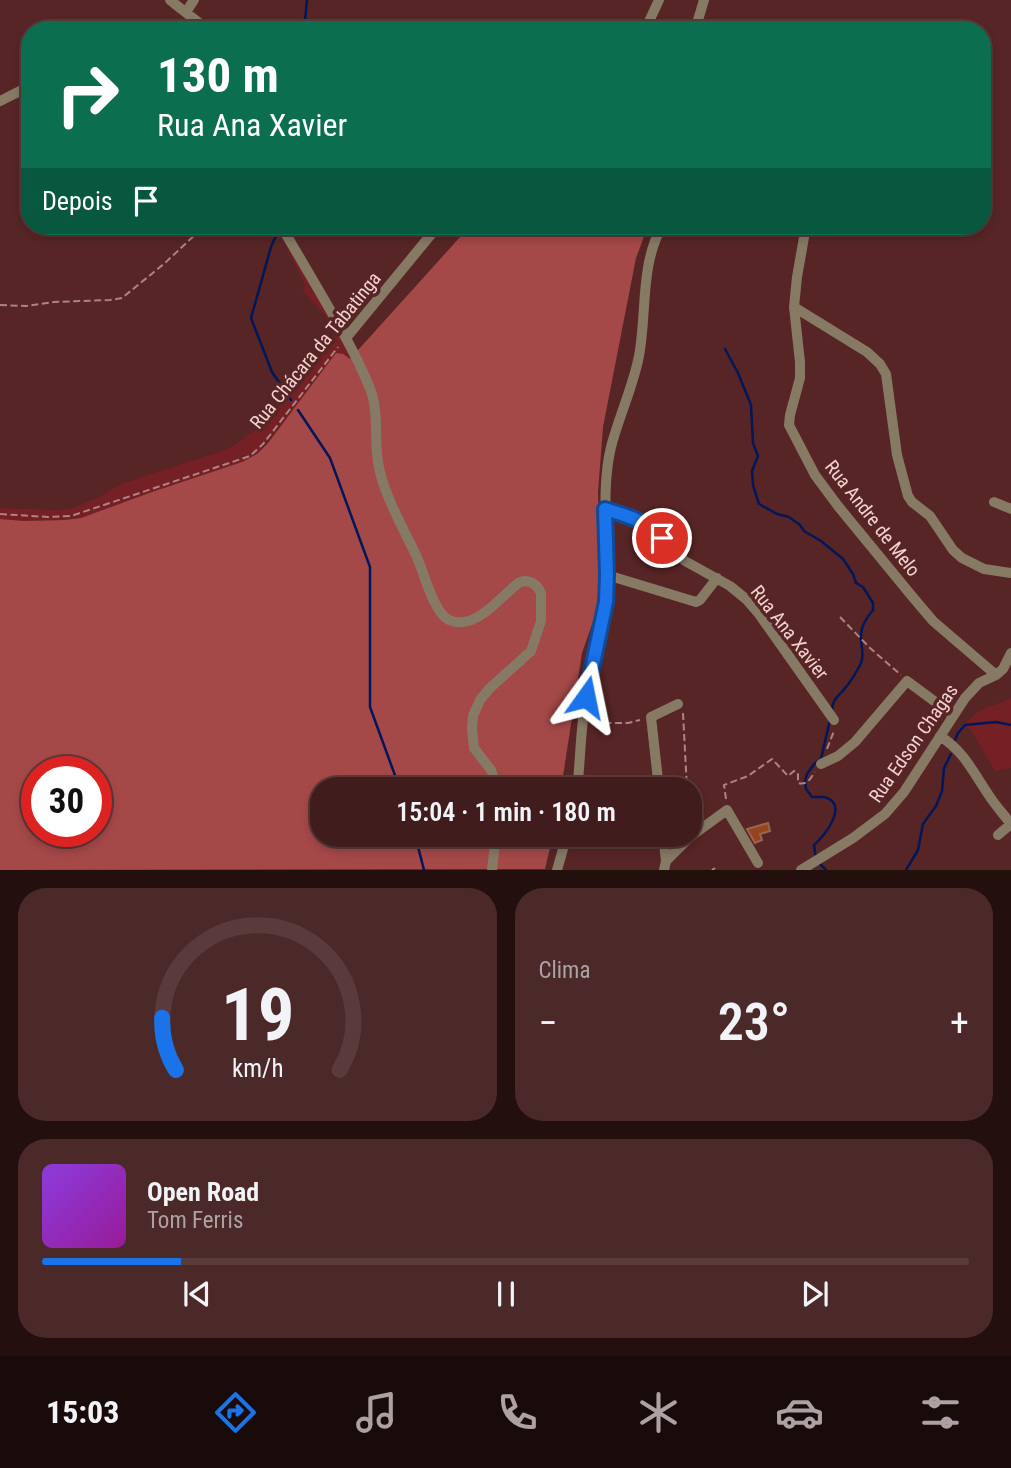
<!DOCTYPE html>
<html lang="pt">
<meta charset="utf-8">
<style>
:root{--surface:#411c1c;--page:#4c2929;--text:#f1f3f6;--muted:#aea1a3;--line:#5a3a3b;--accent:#1a73e8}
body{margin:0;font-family:"Roboto Condensed",sans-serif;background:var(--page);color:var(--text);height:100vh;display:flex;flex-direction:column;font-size:26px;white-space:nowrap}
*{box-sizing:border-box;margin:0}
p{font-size:23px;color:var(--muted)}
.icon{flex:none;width:38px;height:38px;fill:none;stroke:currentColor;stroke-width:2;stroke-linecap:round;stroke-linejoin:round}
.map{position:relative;height:870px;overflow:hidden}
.sheet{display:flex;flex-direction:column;gap:18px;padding:18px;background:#240f0f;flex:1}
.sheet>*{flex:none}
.top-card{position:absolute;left:21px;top:21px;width:970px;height:214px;border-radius:28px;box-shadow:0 4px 10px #0003,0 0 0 2px var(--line);background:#0b6e4f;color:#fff;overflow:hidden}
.speed{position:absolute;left:21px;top:756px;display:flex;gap:14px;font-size:35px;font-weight:700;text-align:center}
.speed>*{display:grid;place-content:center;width:91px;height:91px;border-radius:50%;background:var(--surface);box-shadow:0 4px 10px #0003,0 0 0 2px var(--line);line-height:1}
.speed .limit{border:10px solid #d22;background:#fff;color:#111}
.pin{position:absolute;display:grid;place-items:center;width:60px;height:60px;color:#fff;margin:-30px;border:4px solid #fff;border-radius:50%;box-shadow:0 2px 7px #0007}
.me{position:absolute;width:77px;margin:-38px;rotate:12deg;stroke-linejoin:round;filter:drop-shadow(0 0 5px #0008)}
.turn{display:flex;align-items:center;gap:24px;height:147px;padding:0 21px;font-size:32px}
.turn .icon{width:91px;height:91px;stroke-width:2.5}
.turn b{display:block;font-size:49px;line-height:60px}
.then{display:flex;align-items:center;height:66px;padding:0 21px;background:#0003;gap:14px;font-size:26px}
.big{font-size:52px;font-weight:600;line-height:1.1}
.sheet .widget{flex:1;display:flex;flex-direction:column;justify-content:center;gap:10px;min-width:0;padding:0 24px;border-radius:28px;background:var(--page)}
.sheet .dial{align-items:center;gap:0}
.dial svg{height:182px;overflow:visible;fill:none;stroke:var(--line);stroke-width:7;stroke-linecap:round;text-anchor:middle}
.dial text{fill:var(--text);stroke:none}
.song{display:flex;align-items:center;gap:21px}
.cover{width:84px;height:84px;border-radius:10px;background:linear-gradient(135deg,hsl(270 70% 55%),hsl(300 70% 35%))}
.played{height:7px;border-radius:4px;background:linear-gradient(90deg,var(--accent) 15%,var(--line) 15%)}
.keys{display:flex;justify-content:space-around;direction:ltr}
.heat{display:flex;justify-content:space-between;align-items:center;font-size:38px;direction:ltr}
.sheet .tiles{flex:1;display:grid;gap:18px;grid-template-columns:1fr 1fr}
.widget:last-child{grid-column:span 2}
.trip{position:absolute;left:310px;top:777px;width:392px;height:70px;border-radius:28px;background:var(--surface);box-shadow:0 4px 10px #0003,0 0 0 2px var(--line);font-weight:600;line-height:70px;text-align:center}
.tab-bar{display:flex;height:112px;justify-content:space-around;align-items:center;background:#1a0b0b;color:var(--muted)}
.tab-bar .icon{width:49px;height:49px}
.tab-bar .on{color:var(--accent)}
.tab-bar b{font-size:32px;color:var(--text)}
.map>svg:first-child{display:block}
.green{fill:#752025}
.forest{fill:#a54848;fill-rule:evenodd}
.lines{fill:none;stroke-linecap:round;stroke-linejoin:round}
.stream{stroke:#001759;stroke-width:2.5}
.building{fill:#97431e;stroke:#996550;stroke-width:2}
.path{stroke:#ac8483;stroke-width:2;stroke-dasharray:7 3.5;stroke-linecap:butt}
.minor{stroke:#867a65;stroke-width:10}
.route-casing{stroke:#114b97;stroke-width:18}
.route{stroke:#1a73e8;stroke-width:12}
.labels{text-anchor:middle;stroke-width:7;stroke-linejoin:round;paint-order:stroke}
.street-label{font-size:19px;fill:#f3d2d0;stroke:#572525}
</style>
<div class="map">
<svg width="1011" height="870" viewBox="0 0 1011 870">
<rect width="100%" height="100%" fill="#572525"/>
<path class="green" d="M 281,235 L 356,359 L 290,414 L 257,454 L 242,462 L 152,492 L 81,518 L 65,520 L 24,521 L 0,519 L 0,508 L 56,510 L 70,509 L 100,497 L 120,484 L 226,450 L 239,442 L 261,426 L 335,339 C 334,317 313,306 303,290 L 305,285 Z
M 1011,698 L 1011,768 L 995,771 L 971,730 L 965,725 C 982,704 989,709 1011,698 Z"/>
<path class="forest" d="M 470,226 L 648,226 L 636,258 L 603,427 L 598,492 L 600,576 L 596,613 L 582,653 L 561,789 L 322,789 L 322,835 L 553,835 L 545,869 L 0,870 L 0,519 L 24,521 L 65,520 L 81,518 L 152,492 L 242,462 L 257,454 L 268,443 L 336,353 L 343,354 L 350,359 ZM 37,772 L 96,772 L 96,831 L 37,831 Z"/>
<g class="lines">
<path class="stream" d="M 304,30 L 307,0
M 278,231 L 271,247 L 251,318 L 272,372 L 291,400
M 725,349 L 738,373 L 751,405 L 753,443 L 758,456 L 752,471 L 753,485 L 759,504 L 777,514 L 789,517 L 800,525 L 804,531 L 821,541 L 843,559 L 853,574 L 856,583 L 863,587 L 873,603 L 873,610 C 867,617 861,625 861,635 C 860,645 865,653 861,663 C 857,671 852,680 846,687 C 840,695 832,699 832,710
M 298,410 L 330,458 L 370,567 L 370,707 L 400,789
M 955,740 L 958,733 L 965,725 L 996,722 L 1011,725
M 415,835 L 424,870
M 816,858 L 814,845 C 825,836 850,803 824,797 C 820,797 816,797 812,797 L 806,789 L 805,781 L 807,774 L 814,764 L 821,759 L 830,720
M 819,863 L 826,870
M 906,870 L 918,850 L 923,824 L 936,806 L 942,791 L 944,768 L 951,754"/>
</g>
<path class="building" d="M 768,823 L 770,831 L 760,834 L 762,840 L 755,843 L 747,829 Z"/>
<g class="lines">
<path class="path" d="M 0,305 L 26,306 L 54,302 L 110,300 L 122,298 L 165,263 L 199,231 L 202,226
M 0,514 L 48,517 L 71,516 L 250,456 L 263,444 L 338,347
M 840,617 L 870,648 L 901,675
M 683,713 L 687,789
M 594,723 L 628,723 L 640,720
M 827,749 L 834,731
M 726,799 L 724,785 L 748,776 L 772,759 L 788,776 L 794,771 L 798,773 L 798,783 C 808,785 810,779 815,772
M 621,835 L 629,843 L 654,847
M 712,870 L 715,868"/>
<path class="minor" d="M 170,0 L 208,30
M 186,12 L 194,0
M 645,30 L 659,0
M 695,30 L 704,0
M 0,101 L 30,86
M 281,226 C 300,258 319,290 337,322 C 350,345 363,369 372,394 C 379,416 374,439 378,462 C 382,491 403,528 416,555 C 424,572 433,612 449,620 C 476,632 501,595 520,582 C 530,579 537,584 541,593 L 541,621 L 531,651 L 490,688 L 480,700 L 473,716 L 472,729 L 474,748 L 491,770 L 497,789
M 806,226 L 797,277 L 794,307 L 800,362 L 800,378 L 790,415 L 789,425 L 815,475 L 838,506 L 911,595 L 933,621 L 996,675
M 794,307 L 867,352 L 880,364 L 886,374 L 897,455 L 908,496 L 912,502 L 930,516 L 953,550 L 962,558 L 984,569 L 1011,573
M 346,338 L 438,226
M 994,502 L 1011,509
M 605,509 L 639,519 L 648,525 L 685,561 L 730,586 L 746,599 L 759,614 L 834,720
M 607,575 L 696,602 L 700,600 L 717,578
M 940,736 C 965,752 974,774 990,797 C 996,806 1004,815 1011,824 L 998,835
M 821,764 L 838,756 L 855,742 L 907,681 L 953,715
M 577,789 C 581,758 580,726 587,694 C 593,663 604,632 606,601 C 611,550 599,498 611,447 C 619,416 633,387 639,356 C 647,313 640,265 662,226
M 659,789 L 651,717 L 678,704
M 663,835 L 666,861 L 664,870
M 666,861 L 690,837 L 727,810 L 758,863
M 492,870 L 496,835
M 557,870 L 567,835
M 801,870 L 853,838 L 885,814 L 904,792 L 965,698 L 979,683 L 996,675 L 1003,669 L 1011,653"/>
</g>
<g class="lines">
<defs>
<path id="route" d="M 586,697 L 606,602 L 607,575 L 605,509 C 630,517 642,519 662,538"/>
</defs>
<use href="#route" class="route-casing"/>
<use href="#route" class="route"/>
</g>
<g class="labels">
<g class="street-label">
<text transform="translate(315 350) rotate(-51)" y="7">Rua Chácara da Tabatinga</text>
<text transform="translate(873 518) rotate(52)" y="7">Rua Andre de Melo</text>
<text transform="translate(790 632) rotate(52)" y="7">Rua Ana Xavier</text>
<text transform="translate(913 743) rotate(-55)" y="7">Rua Edson Chagas</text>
</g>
</g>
</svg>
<div class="speed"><div class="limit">30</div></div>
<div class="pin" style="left:662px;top:538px;background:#d93025"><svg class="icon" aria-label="arrive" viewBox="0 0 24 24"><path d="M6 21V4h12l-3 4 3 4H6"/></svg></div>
<svg class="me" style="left:586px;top:697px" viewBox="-20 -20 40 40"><path d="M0-17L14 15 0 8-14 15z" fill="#1a73e8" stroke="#fff" stroke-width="4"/></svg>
<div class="trip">15:04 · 1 min · 180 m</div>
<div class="top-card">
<div class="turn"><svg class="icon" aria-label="right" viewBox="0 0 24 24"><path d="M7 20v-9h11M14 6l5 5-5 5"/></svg><div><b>130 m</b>Rua Ana Xavier</div></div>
<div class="then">Depois<svg class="icon" aria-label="arrive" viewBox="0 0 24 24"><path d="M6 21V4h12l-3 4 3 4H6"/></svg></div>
</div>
</div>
<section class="sheet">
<div class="tiles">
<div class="widget dial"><svg viewBox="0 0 100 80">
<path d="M14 69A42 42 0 1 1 86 69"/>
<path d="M14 69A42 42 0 0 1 8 46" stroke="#1a73e8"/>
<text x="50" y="56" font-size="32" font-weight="700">19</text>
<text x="50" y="72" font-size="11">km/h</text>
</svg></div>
<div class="widget"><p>Clima</p>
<div class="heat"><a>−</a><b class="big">23°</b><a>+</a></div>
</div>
<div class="widget">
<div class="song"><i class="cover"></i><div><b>Open Road</b><p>Tom Ferris</p></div></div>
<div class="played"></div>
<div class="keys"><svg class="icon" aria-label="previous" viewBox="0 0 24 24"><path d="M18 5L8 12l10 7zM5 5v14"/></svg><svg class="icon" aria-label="pause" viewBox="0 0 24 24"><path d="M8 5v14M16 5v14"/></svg><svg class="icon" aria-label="next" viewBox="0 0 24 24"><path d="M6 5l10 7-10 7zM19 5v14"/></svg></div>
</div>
</div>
</section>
<nav class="tab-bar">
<b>15:03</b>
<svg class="icon on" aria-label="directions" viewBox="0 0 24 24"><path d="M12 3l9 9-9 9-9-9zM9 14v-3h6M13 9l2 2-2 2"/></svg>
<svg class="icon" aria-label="music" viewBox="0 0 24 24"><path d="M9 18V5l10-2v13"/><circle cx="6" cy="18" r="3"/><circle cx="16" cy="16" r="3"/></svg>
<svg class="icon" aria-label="phone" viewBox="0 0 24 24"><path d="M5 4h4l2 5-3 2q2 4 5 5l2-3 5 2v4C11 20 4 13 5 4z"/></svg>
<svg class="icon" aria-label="climate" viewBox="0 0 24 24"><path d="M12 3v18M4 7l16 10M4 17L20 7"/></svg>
<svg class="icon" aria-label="car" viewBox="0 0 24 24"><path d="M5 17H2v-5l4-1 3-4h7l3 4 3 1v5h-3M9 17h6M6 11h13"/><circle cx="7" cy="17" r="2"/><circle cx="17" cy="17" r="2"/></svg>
<svg class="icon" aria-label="filters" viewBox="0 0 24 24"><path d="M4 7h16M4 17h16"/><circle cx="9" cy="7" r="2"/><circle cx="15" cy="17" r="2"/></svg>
</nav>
